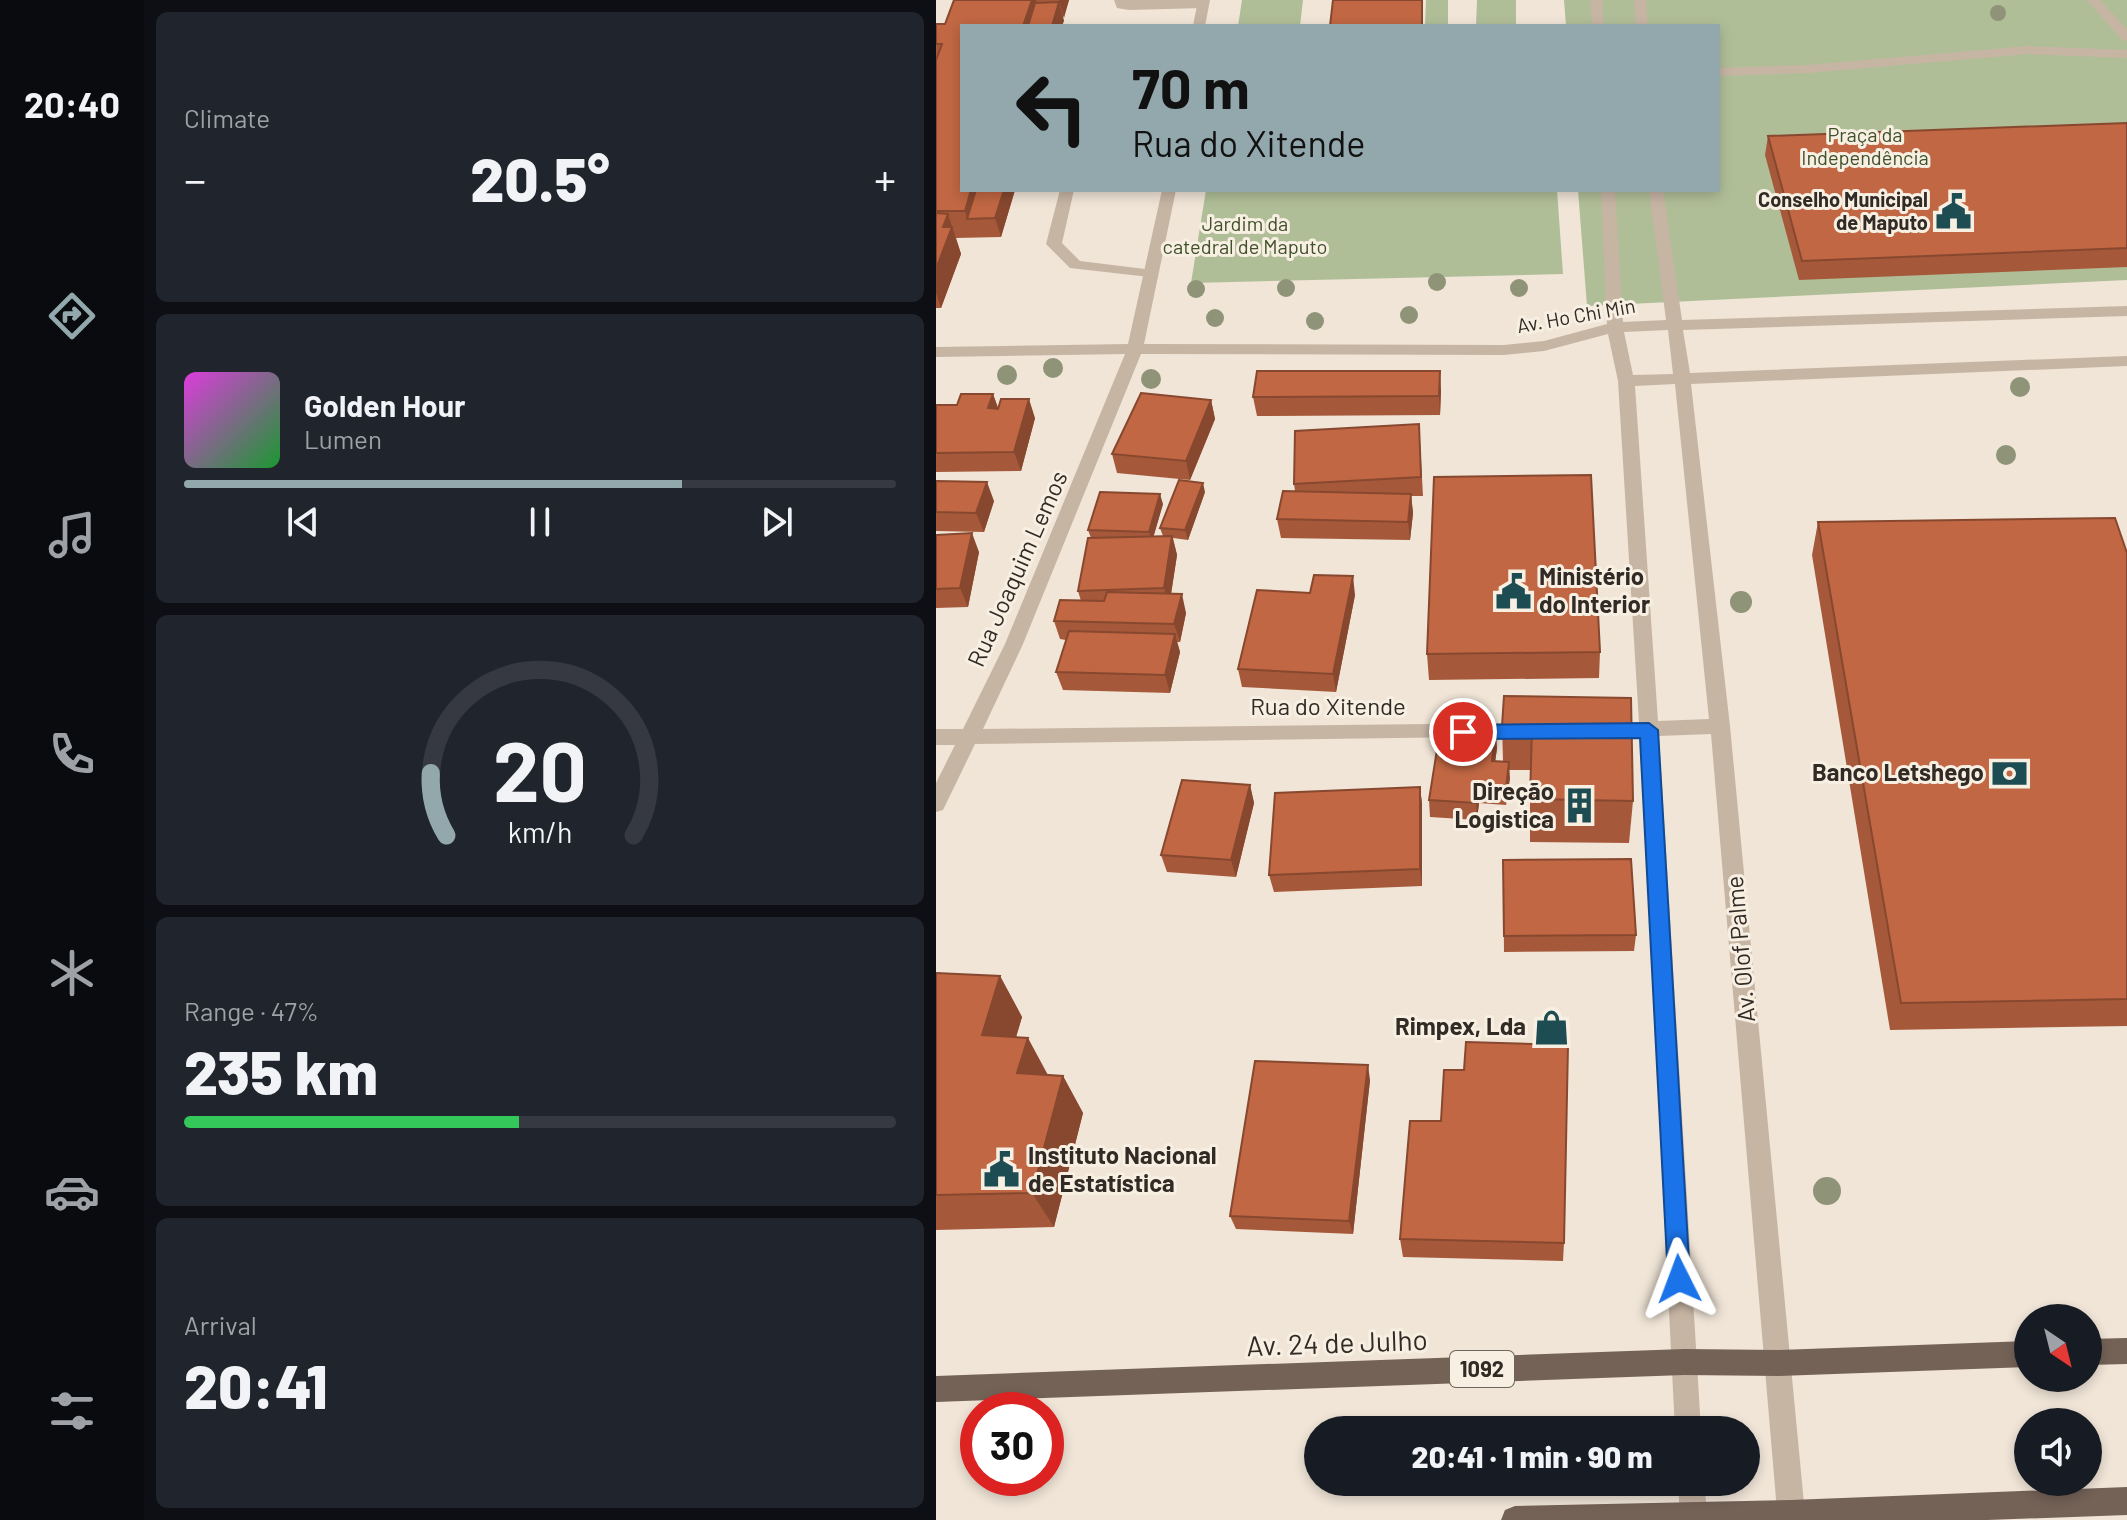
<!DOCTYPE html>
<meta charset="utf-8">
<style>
:root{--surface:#171b24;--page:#20242c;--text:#f1f3f6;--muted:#9ea1a6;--line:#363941;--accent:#92a8ac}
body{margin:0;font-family:Barlow,sans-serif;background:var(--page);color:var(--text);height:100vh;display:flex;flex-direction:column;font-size:30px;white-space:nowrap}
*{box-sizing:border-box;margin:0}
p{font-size:26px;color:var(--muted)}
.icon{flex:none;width:44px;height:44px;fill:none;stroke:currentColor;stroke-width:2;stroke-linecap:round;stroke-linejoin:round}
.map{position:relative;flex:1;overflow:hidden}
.panel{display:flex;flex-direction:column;gap:12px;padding:12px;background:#0d0f14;width:792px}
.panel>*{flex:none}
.top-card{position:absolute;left:24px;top:24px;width:760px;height:168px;border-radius:0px;box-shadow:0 4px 12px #0003;background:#92a8ac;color:#111;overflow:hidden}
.needle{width:52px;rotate:145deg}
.buttons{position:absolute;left:1078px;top:1304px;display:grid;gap:16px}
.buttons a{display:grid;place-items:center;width:88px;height:88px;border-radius:50%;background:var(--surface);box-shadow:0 4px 12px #0003;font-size:40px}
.speed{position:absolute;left:24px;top:1392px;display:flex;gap:16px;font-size:40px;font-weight:700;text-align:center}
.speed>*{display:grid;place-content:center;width:104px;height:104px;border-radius:50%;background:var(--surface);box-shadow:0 4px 12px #0003;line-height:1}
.speed .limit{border:12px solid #d22;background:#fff;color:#111}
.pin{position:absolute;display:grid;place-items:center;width:68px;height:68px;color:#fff;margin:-34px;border:4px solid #fff;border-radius:50%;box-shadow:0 2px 8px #0007}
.me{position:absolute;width:88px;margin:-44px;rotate:357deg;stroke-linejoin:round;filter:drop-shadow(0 0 6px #0008)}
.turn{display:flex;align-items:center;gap:28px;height:168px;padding:0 40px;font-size:36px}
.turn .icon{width:104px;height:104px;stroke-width:2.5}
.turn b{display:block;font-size:56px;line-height:68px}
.big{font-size:60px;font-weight:800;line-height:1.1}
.panel .widget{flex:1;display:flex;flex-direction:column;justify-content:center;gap:12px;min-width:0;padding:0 28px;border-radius:12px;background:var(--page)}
.panel .dial{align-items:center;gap:0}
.dial svg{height:208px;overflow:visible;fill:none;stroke:var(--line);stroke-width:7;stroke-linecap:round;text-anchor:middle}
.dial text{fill:var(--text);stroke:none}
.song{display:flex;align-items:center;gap:24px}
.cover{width:96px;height:96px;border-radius:12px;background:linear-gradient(135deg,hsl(300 70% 55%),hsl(130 70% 35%))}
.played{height:8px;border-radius:4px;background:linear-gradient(90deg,var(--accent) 70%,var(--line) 70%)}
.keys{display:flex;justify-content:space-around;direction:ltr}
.heat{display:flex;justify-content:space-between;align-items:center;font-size:44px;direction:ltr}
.charge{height:12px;border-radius:6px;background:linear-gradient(90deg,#34c759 47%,var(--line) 0)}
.trip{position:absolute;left:368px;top:1416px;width:456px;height:80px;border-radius:40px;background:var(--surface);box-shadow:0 4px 12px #0003;font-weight:800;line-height:80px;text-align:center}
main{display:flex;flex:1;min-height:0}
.dock{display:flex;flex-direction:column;width:144px;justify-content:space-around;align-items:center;background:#090b0e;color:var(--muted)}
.dock .icon{width:56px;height:56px}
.dock .current{color:var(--accent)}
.dock b{font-size:36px;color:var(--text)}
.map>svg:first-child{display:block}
.green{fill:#b0be98}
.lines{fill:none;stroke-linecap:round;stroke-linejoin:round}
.lane{fill:#c7b5a4;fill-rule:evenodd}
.street{fill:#c7b5a4;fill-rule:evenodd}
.primary{fill:#746257;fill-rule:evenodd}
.tree{fill:#8f9378}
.wall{fill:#a6593a}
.shaded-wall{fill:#87482f}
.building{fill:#c16743;stroke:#87482f;stroke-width:2}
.route{fill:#1a73e8;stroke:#114b97;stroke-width:2}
.labels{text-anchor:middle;stroke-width:6;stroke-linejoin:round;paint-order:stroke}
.far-park-label{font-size:20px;fill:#40502a;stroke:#f8efe3}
.far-poi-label{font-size:20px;font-weight:bold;fill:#322a25;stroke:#f8efe3;text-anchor:end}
.far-street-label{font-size:20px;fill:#322a25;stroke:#f8efe3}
.shield{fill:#f8efe3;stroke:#6d655e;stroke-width:2}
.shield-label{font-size:22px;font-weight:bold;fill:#322a25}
.street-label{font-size:24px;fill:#322a25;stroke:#f8efe3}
.poi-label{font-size:24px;font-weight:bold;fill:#322a25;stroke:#f8efe3;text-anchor:end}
.near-street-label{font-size:28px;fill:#322a25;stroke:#f8efe3}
</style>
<main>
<nav class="dock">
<b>20:40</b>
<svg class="icon current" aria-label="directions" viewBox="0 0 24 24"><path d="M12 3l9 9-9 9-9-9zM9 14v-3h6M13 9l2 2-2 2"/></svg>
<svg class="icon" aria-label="music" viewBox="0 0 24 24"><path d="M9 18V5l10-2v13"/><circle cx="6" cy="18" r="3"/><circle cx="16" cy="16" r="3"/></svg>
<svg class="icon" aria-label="phone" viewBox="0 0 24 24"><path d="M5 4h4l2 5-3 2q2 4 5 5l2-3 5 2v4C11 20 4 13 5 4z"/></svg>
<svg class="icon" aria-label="climate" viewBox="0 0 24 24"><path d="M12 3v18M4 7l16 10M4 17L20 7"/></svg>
<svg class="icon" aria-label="car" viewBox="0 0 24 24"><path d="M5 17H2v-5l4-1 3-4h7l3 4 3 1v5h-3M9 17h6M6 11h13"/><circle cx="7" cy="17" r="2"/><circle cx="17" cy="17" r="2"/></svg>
<svg class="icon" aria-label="filters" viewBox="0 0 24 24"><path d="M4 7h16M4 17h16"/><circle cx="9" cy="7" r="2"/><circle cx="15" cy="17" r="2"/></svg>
</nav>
<section class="panel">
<div class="widget"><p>Climate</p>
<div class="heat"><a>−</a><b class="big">20.5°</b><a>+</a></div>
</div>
<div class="widget">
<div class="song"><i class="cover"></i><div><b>Golden Hour</b><p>Lumen</p></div></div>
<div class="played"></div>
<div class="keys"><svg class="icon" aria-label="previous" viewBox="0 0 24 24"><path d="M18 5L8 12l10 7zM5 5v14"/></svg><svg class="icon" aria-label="pause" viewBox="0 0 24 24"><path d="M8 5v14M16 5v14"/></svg><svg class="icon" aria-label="next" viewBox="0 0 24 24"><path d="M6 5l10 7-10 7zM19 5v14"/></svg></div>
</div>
<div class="widget dial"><svg viewBox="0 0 100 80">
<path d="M14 69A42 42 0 1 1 86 69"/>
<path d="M14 69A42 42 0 0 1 8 45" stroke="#92a8ac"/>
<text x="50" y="56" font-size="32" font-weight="700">20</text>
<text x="50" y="72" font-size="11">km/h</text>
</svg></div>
<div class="widget"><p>Range · 47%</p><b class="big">235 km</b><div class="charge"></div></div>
<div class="widget"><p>Arrival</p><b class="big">20:41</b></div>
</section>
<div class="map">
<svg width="1191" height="1520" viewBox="0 0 1191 1520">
<rect width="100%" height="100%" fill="#f0e5d7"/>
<path class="green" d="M 306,0 L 367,0 L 364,26 L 302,26 Z
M 490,0 L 512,0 L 512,26 L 489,26 Z
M 541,0 L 580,0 L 580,26 L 540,26 Z
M 628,0 L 1191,0 L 1191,280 L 651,306 L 642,190 L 782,190 L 782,26 L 630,26 Z
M 270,190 L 621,190 L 627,274 L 255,283 Z"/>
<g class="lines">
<path class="lane" d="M 178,0 L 267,0 L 273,4 L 267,8 L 193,10 L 181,8 Z
M 1092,46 L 1191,50 L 1191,58 L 1092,54 L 872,73 L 782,76 L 782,68 L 872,65 Z
M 124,190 L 138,190 L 126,243 L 144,261 L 217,270 L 222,272 L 222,278 L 134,268 L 110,244 Z"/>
<path class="street" d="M 262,0 L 274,0 L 269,26 L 257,26 Z
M 654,0 L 666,0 L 668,26 L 656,26 Z
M 698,0 L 710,0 L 712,26 L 700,26 Z
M 1151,0 L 1164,0 L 1191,29 L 1191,41 L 1186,40 Z
M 226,190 L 240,190 L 208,344 L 568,345 L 608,341 L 671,324 L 665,190 L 679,190 L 687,322 L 730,320 L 713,190 L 727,190 L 746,320 L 1191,306 L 1191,316 L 747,330 L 754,373 L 1191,356 L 1191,366 L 755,384 L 794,726 L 869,1514 L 866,1520 L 837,1520 L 841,1511 L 775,734 L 723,736 L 765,1430 L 739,1430 L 704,737 L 661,736 L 658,731 L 661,726 L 703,722 L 682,381 L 672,334 L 608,351 L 568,355 L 205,354 L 87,644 L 47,729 L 592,723 L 599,726 L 602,731 L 599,736 L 39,744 L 7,810 L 0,812 L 0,783 L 19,745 L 0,745 L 0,729 L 27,729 L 69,644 L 189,354 L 0,357 L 0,347 L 192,344 ZM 732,330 L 737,374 L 697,375 L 688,332 ZM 739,384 L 773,719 L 722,721 L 699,386 Z
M 742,1482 L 768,1482 L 772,1520 L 744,1520 Z"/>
<path class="primary" d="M 1191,1338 L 1191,1364 L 1152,1365 L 1152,1339 Z
M 1092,1341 L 1092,1367 L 843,1376 L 748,1375 L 0,1402 L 0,1376 L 748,1349 L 843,1350 Z
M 1191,1487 L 1191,1515 L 1051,1520 L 565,1520 L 569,1510 L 579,1506 L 855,1500 Z"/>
</g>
<g class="tree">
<circle cx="1062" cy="13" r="8"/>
<circle cx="501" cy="282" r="9"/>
<circle cx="350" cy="288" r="9"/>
<circle cx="583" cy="288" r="9"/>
<circle cx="260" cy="289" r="9"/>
<circle cx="473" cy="315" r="9"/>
<circle cx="279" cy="318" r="9"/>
<circle cx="379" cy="321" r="9"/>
<circle cx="117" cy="368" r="10"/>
<circle cx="71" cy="375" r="10"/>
<circle cx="215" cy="379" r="10"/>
<circle cx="1084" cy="387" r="10"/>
<circle cx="1070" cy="455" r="10"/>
<circle cx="805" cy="602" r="11"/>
<circle cx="891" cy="1191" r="14"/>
</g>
<path class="wall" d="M 18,0 L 133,0 L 127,18 L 128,21 L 26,26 L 79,190 L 65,237 L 20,238 L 25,254 L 5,308 L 0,308 L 0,24 L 9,24 Z
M 1191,123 L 1191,267 L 863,280 L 829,155 L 832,136 Z
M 505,390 L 504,415 L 321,416 L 317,397 Z
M 57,394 L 62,409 L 99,418 L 85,471 L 0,472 L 0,405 L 21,405 Z
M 275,400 L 279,419 L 254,480 L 181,473 L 176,454 Z
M 483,424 L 487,496 L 475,496 L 477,513 L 474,540 L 345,538 L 341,519 L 359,491 L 358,484 Z
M 0,481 L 58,501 L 48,532 L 0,531 Z
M 269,492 L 252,540 L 237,538 L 241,555 L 235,594 L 250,613 L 244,642 L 241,642 L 244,652 L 234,693 L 127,690 L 120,672 L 130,640 L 124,639 L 118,621 L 145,601 L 142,591 L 155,538 L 152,530 L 227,504 L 217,537 L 227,536 L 224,528 Z
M 882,522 L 1191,553 L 1191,1026 L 954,1030 L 876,555 Z
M 0,535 L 43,552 L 32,607 L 0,608 Z
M 419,595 L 400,692 L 306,687 L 302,669 Z
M 664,652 L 663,678 L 493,680 L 491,654 Z
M 568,696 L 697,801 L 693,843 L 594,842 L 594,770 L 573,770 L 570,805 L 543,803 L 541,820 L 494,817 L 493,800 L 561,748 L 559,761 L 567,761 L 566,726 Z
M 314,785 L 318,803 L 300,877 L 231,872 L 225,855 Z
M 484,787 L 486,804 L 486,886 L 338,892 L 333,875 Z
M 567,860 L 700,935 L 698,951 L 568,952 Z
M 0,973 L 64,976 L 86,1017 L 80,1037 L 112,1075 L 127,1076 L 147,1113 L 118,1227 L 0,1230 Z
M 434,1080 L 417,1234 L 300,1229 L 294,1216 Z
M 464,1239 L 628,1243 L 627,1261 L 467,1257 Z"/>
<path class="shaded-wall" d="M 96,0 L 100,0 L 105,18 L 102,26 L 87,26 Z
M 123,0 L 133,0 L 128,18 Z
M 123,2 L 128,21 L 126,26 L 116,26 Z
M 35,190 L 52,190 L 31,219 L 29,211 Z
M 68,190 L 79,190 L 65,237 L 59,218 Z
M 12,214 L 25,254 L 5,308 L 0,293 L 0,269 L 7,227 Z
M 504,371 L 505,390 L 504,415 L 503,396 Z
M 57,394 L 64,413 L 52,408 Z
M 93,399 L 99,418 L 85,471 L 78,452 Z
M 275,400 L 279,419 L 254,480 L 250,461 Z
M 51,482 L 58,501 L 48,532 L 40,513 Z
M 267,483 L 269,492 L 252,540 L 249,530 Z
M 224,494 L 227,504 L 216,542 L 213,532 Z
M 475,494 L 477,513 L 474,540 L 472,522 Z
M 36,533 L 43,552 L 32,607 L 24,588 Z
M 236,536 L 241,555 L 233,607 L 228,588 Z
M 417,576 L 419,595 L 400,692 L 397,674 Z
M 246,594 L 250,613 L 244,642 L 238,624 Z
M 239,634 L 244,652 L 234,693 L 229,675 Z
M 560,730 L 561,748 L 557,779 L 556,761 Z
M 573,762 L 574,779 L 570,805 L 570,788 Z
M 314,785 L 318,803 L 300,877 L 295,860 Z
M 543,786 L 543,803 L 541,820 L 540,803 Z
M 484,787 L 486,804 L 486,886 L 484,869 Z
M 64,976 L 86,1017 L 69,1074 L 46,1035 Z
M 92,1038 L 113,1077 L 81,1073 Z
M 432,1065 L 434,1080 L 417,1234 L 413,1221 Z
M 127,1076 L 147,1113 L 118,1227 L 96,1193 Z"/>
<path class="building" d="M 18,0 L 96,0 L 87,26 L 26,26 L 26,190 L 35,190 L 29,211 L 0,211 L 0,60 L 6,44 L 0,44 L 0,24 L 9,24 Z
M 397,0 L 486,0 L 486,26 L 394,26 Z
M 123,2 L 116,26 L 92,26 L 99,3 Z
M 1191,123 L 1191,248 L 866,261 L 832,136 Z
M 40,190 L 68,190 L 59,218 L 31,219 Z
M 0,213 L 12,214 L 7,227 L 16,227 L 0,269 Z
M 321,371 L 504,371 L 503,396 L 317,397 Z
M 205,393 L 275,400 L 250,461 L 176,454 Z
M 25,394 L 57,394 L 52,408 L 62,409 L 65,399 L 93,399 L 78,452 L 0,453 L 0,405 L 21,405 Z
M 483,424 L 485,477 L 358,484 L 359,431 Z
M 655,475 L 664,652 L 491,654 L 498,477 Z
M 243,480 L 267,483 L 249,530 L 224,528 Z
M 0,481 L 51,482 L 40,513 L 0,512 Z
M 347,491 L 475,494 L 472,522 L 341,519 Z
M 164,492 L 224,494 L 213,532 L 152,530 Z
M 1179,518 L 1191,553 L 1191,999 L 965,1003 L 882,522 Z
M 36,533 L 24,588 L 0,589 L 0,535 Z
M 236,536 L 228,588 L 142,591 L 152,538 Z
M 378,575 L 417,576 L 397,674 L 302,669 L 321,590 L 374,593 Z
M 171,592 L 246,594 L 238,624 L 118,621 L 124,600 L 168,601 Z
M 133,631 L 239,634 L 229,675 L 120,672 Z
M 568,696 L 695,698 L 697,801 L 594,799 L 596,727 L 566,726 Z
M 525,727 L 560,730 L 556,761 L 573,762 L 570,788 L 543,786 L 540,803 L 493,800 L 503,737 L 523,738 Z
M 246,780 L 314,785 L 295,860 L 225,855 Z
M 484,787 L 484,869 L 333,875 L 339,793 Z
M 695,859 L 700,935 L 568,936 L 567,860 Z
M 0,973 L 64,976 L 46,1035 L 92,1038 L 81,1073 L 127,1076 L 96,1193 L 0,1195 Z
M 530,1042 L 632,1045 L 628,1243 L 464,1239 L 474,1121 L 505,1121 L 508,1070 L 528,1070 Z
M 319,1061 L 432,1065 L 413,1221 L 294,1216 Z"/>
<path class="route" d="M 713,723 L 722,730 L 754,1279 L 751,1287 L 743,1290 L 735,1287 L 732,1279 L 704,738 L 527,739 L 518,732 L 527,725 Z"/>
<defs>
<symbol id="civic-bare" viewBox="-9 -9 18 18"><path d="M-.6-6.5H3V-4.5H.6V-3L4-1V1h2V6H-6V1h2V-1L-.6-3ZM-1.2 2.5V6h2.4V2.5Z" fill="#1d4c52" stroke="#f8efe3" stroke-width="2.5" paint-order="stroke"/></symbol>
<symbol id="bank-bare" viewBox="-9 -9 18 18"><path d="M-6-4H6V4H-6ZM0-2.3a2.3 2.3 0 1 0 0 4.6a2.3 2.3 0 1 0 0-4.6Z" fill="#1d4c52" stroke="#f8efe3" stroke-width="2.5" paint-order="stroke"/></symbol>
<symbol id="building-bare" viewBox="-9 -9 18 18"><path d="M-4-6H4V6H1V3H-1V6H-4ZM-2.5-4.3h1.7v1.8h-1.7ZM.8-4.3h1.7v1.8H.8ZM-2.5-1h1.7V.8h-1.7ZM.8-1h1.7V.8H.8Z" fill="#1d4c52" stroke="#f8efe3" stroke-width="2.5" paint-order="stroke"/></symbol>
<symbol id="shop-bare" viewBox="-9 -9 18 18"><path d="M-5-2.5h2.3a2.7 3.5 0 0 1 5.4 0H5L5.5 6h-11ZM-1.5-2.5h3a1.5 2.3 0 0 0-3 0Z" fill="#1d4c52" stroke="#f8efe3" stroke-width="2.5" paint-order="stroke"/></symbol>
</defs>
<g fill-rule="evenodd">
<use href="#civic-bare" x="992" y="186" width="51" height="51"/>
<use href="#civic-bare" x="552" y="566" width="51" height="51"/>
<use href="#bank-bare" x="1048" y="748" width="51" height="51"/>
<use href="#building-bare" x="618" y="780" width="51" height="51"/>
<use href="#shop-bare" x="590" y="1002" width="51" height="51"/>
<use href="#civic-bare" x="40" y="1144" width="51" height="51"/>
</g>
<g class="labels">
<g class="far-park-label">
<text x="929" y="142">Praça da<tspan x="929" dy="23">Independência</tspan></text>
<text x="309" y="231">Jardim da<tspan x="309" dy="23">catedral de Maputo</tspan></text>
</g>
<g class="far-poi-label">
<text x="992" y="207">Conselho Municipal<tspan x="992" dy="23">de Maputo</tspan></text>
</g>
<g class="far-street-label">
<text transform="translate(640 316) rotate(-10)" y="7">Av. Ho Chi Min</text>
</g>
<rect class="shield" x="514" y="1351" width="64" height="36" rx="6"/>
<g class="shield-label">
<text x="546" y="1377">1092</text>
</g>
<g class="street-label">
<text transform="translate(82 569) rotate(-66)" y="8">Rua Joaquim Lemos</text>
<text x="392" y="715">Rua do Xitende</text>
<text transform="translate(805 949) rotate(-95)" y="8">Av. Olof Palme</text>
</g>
<g class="poi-label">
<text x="603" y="585" text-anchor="start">Ministério<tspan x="603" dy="28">do Interior</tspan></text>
<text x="1048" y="781">Banco Letshego</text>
<text x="618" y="800">Direção<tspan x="618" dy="28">Logistica</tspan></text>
<text x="590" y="1035">Rimpex, Lda</text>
<text x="92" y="1164" text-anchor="start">Instituto Nacional<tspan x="92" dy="28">de Estatística</tspan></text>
</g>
<g class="near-street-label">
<text transform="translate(401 1343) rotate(-2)" y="10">Av. 24 de Julho</text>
</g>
</g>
</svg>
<div class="buttons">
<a><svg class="needle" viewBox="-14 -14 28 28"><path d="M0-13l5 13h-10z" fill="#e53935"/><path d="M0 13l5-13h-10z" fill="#9ea1a6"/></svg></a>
<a><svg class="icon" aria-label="sound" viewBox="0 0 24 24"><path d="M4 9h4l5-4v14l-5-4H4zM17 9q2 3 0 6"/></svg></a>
</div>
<div class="speed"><div class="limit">30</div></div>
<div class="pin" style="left:527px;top:732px;background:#d93025"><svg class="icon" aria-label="arrive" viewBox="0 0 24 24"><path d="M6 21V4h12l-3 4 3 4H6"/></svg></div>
<svg class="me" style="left:743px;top:1279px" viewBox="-20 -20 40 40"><path d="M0-17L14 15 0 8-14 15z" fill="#1a73e8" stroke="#fff" stroke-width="4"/></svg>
<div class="trip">20:41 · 1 min · 90 m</div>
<div class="top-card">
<div class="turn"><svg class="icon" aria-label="left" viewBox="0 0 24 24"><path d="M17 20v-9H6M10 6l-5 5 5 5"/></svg><div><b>70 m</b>Rua do Xitende</div></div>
</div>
</div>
</main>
